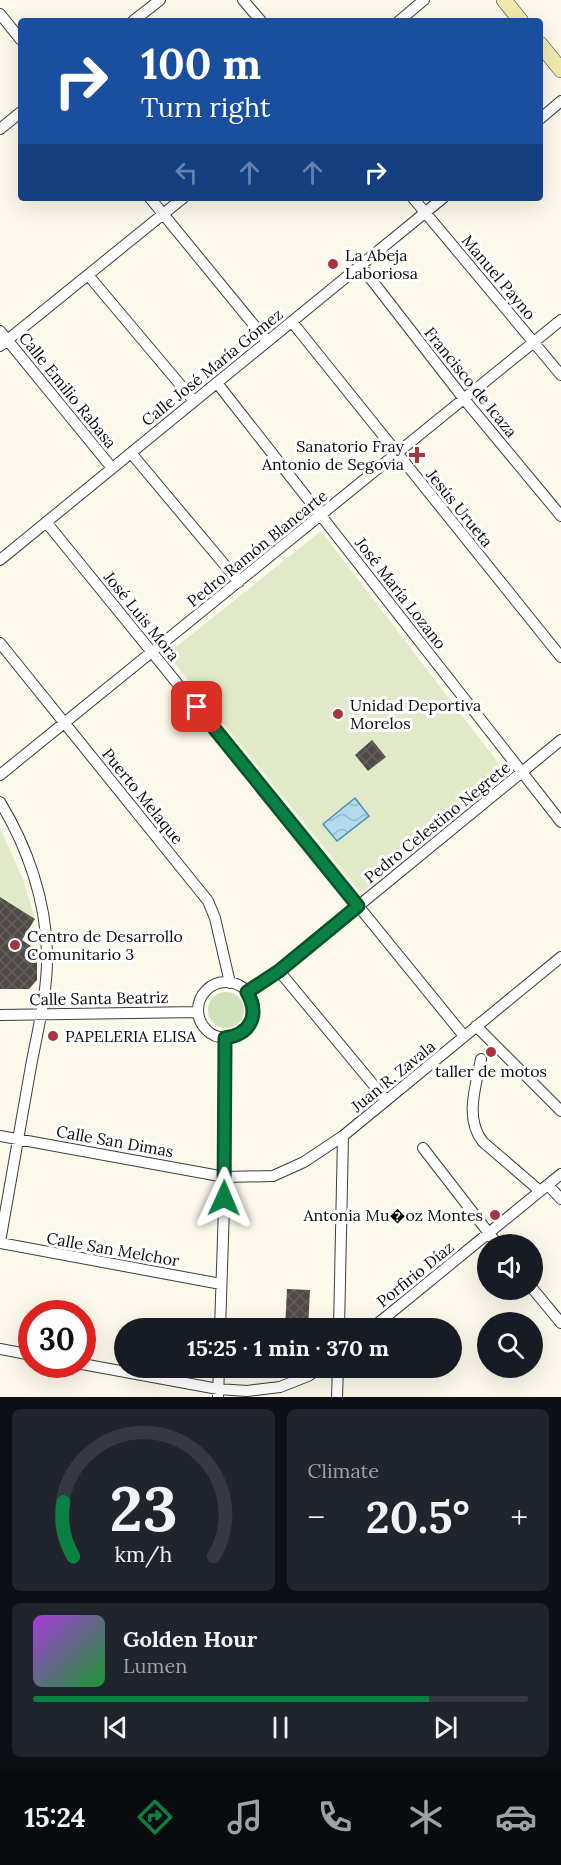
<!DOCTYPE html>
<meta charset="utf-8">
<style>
:root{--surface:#171b24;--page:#20242c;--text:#f1f3f6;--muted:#9ea1a6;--line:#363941;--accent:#0b8043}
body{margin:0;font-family:Lora,serif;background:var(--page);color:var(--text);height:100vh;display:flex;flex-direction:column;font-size:22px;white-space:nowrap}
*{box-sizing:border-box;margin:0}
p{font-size:20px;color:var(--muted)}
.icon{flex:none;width:33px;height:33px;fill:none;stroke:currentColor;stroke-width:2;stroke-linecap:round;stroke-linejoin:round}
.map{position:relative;height:1397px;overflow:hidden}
.details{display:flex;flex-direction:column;gap:12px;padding:12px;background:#0d0f14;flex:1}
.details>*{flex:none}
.banner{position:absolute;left:18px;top:18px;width:525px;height:183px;border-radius:6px;box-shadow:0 6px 24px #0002;background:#1a4fa0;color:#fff;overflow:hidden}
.fabs{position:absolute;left:477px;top:1234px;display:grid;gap:12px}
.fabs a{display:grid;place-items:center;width:66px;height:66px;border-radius:50%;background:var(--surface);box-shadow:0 6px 24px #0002;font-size:30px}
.speed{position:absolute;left:18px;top:1300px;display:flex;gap:12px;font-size:30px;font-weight:700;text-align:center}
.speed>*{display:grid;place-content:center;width:78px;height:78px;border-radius:50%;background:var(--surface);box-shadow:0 6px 24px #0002;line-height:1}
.speed .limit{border:9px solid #d22;background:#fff;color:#111}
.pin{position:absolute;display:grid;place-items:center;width:51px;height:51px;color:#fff;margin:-26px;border-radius:12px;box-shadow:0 3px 9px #0006}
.me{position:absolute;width:66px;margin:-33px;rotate:1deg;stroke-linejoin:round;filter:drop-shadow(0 0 4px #0008)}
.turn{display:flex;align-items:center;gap:21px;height:126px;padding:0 24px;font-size:27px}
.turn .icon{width:78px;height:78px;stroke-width:2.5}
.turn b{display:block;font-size:42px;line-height:51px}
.lanes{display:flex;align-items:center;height:57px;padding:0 24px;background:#0003;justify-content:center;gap:30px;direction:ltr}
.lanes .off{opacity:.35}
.big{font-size:45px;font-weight:700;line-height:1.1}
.details .widget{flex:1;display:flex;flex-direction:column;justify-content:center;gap:9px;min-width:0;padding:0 21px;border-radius:9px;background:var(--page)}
.details .dial{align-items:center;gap:0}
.dial svg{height:156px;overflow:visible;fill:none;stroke:var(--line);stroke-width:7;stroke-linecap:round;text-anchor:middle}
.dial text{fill:var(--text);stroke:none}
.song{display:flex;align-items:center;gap:18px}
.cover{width:72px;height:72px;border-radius:9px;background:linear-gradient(135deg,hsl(280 70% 55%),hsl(130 70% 35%))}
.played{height:6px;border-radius:3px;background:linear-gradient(90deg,var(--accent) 80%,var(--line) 80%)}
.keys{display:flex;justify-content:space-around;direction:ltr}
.heat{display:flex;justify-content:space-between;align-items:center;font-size:33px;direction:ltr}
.details .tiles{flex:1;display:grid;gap:12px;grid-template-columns:1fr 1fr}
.widget:last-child{grid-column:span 2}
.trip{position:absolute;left:114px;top:1318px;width:348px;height:60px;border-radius:30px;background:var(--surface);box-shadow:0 6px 24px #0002;font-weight:700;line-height:60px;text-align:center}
.tab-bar{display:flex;height:96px;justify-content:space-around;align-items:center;background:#090b0e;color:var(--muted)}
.tab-bar .icon{width:42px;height:42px}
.tab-bar .current{color:var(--accent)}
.tab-bar b{font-size:27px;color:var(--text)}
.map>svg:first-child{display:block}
.garden{fill:#cfe1b9}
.pitch{fill:#e0eac9}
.water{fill:url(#water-waves);stroke:#4691ba;stroke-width:1.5}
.building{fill:url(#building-cross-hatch)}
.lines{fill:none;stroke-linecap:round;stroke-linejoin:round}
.street-casing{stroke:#3d3d3d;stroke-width:12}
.secondary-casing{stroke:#2c2c2c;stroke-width:16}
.street{stroke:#fff;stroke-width:10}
.secondary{stroke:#f4e9ad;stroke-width:15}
.route-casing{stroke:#07532c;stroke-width:15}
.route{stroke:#0b8043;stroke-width:10}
.poi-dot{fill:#a73540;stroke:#fff;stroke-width:2}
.labels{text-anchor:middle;stroke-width:6;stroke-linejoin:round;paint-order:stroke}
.poi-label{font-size:16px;fill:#0a0a0a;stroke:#fff;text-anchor:start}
.street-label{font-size:16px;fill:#0a0a0a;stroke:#fff}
</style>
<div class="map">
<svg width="561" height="1397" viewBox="0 0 561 1397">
<defs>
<pattern id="water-waves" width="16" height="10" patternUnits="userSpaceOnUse" patternTransform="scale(1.5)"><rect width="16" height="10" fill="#b5daed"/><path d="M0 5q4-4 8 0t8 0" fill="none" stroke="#9abaca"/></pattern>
<pattern id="building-cross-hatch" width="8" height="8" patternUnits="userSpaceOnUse" patternTransform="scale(1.5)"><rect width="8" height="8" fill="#514b48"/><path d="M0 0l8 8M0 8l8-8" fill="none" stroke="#65605e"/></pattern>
</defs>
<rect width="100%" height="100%" fill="#fcf8ea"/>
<path class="garden" d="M208 1010a18 18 0 1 1 36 0a18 18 0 1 1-36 0Z"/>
<path class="pitch" d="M 321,531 L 506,773 L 361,893 L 167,654 Z
M 0,828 L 23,879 L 35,919 L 0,897 Z"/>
<path class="water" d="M 355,798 L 369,816 L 337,841 L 323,824 Z"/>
<path class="building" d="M 372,740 L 386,757 L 368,771 L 355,755 Z
M 0,897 L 35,919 L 22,940 L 37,950 L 37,980 L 29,989 L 0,989 Z
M 287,1289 L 310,1290 L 308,1329 L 285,1329 Z"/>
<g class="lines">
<defs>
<path id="street" d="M 243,0 L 261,21
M 0,14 L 21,40
M 133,21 L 160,0
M 399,21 L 424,0
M 540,119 L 561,101
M 0,129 L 21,112
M 150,198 L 267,341
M 413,198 L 561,375
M 360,265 L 464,399 L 561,516
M 88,275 L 194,401
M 292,322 L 561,657
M 0,331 L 112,468
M 0,346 L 183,198
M 217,383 L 561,822
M 131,453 L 239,582
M 46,522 L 464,1036
M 0,560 L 443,198
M 0,643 L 208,901 L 215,918 L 230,983
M 0,775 L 561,320
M 0,802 C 27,846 46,900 47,953 C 48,990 38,1029 31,1066 C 21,1125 10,1183 0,1242
M 279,971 L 386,1100
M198 1010a28 28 0 1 1 56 0a28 28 0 1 1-56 0Z
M 247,992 L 279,971 L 561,740
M 0,1015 L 198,1012
M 476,1026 L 561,1111
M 481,1059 C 476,1086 464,1118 483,1142 L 540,1191
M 0,1136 L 225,1177 L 273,1176 L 304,1162 L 343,1136 L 561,957
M 423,1148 L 498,1245
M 548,1185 L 561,1199
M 0,1243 L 221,1284
M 532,1288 L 561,1323
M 220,1329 L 225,1177 L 225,1038
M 339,1329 L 343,1136
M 371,1329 L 561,1174
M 0,1349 L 32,1355
M 82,1364 L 218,1389 L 247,1391 L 280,1387 L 308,1376 L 320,1368
M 218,1397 L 219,1368
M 337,1397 L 338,1368"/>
<path id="secondary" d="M 504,0 L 521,21
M 540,44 L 561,70"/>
</defs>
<use href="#street" class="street-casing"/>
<use href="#secondary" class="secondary-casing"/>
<use href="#street" class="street"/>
<use href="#secondary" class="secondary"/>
</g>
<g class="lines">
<defs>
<path id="route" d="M 197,707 L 358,906 L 279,971 L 247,992 C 260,1015 251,1034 225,1038 L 224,1198"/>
</defs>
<use href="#route" class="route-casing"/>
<use href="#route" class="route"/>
</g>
<g class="poi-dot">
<circle cx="333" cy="264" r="6"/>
<path d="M414 446h6v6h6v6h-6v6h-6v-6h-6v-6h6z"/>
<circle cx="338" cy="714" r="6"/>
<circle cx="15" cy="945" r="6"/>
<circle cx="53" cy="1036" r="6"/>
<circle cx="491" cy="1052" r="6"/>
<circle cx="495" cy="1215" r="6"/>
</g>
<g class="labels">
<g class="poi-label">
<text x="345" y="261">La Abeja<tspan x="345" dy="18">Laboriosa</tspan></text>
<text x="404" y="452" text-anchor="end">Sanatorio Fray<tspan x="404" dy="18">Antonio de Segovia</tspan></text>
<text x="350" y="711">Unidad Deportiva<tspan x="350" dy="18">Morelos</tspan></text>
<text x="27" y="942">Centro de Desarrollo<tspan x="27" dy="18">Comunitario 3</tspan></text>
<text x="65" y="1042">PAPELERIA ELISA</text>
<text x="491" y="1077" text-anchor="middle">taller de motos</text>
<text x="483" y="1221" text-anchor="end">Antonia Mu�oz Montes</text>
</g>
<g class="street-label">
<text transform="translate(499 277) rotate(50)" y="6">Manuel Payno</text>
<text transform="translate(212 367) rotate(-39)" y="6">Calle José María Gómez</text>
<text transform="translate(471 382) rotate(51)" y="6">Francisco de Icaza</text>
<text transform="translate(68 390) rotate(51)" y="6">Calle Emilio Rabasa</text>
<text transform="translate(460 508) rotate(51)" y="6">Jesús Urueta</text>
<text transform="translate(257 548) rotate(-39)" y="6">Pedro Ramón Blancarte</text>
<text transform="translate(401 593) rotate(52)" y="6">José María Lozano</text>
<text transform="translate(142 616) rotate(51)" y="6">José Luis Mora</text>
<text transform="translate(143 796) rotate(51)" y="6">Puerto Melaque</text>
<text transform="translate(437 822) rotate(-39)" y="6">Pedro Celestino Negrete</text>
<text transform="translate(99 998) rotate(-1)" y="6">Calle Santa Beatriz</text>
<text transform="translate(393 1076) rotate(-39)" y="6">Juan R. Zavala</text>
<text transform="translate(115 1141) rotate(10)" y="6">Calle San Dimas</text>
<text transform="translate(113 1249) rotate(10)" y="6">Calle San Melchor</text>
<text transform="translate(415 1274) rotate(-39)" y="6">Porfirio Díaz</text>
</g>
</g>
</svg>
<div class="fabs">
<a><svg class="icon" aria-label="sound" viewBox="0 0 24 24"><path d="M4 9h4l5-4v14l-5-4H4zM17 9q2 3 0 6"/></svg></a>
<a><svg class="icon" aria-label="search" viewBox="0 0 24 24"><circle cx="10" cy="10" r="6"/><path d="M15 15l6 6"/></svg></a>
</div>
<div class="speed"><div class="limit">30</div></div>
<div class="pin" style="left:197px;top:707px;background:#d93025"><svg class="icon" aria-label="arrive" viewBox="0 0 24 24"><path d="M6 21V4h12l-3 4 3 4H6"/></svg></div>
<svg class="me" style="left:224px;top:1198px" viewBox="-20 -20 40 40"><path d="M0-17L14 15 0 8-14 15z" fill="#0b8043" stroke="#fff" stroke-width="4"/></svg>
<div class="trip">15:25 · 1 min · 370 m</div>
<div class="banner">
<div class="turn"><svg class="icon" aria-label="right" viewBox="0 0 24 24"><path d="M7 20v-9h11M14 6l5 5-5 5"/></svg><div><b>100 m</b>Turn right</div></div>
<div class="lanes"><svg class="icon off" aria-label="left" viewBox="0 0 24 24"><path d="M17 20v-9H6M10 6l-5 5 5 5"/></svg><svg class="icon off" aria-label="ahead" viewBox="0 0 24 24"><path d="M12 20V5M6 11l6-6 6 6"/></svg><svg class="icon off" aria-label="ahead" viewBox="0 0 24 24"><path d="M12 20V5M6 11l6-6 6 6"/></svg><svg class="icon" aria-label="right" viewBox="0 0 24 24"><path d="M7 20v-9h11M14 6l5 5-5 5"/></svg></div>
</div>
</div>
<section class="details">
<div class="tiles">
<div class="widget dial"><svg viewBox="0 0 100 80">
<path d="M14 69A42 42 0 1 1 86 69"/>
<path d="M14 69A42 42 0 0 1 9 41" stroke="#0b8043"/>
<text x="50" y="56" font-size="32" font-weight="700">23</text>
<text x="50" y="72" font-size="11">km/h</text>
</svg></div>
<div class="widget"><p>Climate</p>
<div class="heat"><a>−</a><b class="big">20.5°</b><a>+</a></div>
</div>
<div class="widget">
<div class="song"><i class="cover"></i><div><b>Golden Hour</b><p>Lumen</p></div></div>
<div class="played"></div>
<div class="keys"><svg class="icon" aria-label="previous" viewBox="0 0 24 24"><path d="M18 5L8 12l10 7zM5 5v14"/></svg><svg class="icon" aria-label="pause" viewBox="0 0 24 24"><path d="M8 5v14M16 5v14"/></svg><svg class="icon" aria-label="next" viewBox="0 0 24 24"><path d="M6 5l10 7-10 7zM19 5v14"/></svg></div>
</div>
</div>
</section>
<nav class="tab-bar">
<b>15:24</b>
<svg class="icon current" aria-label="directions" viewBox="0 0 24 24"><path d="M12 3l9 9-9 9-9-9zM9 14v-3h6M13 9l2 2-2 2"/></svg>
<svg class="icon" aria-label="music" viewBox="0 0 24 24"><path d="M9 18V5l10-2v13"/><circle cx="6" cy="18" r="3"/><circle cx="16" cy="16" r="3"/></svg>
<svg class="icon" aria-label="phone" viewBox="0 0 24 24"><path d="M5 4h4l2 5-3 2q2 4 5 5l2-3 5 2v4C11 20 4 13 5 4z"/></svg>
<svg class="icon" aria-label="climate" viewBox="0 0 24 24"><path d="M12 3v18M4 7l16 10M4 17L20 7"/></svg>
<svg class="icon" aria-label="car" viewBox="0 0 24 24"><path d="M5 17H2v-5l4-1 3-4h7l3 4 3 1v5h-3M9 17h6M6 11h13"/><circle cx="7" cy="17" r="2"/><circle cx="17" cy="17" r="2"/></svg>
</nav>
